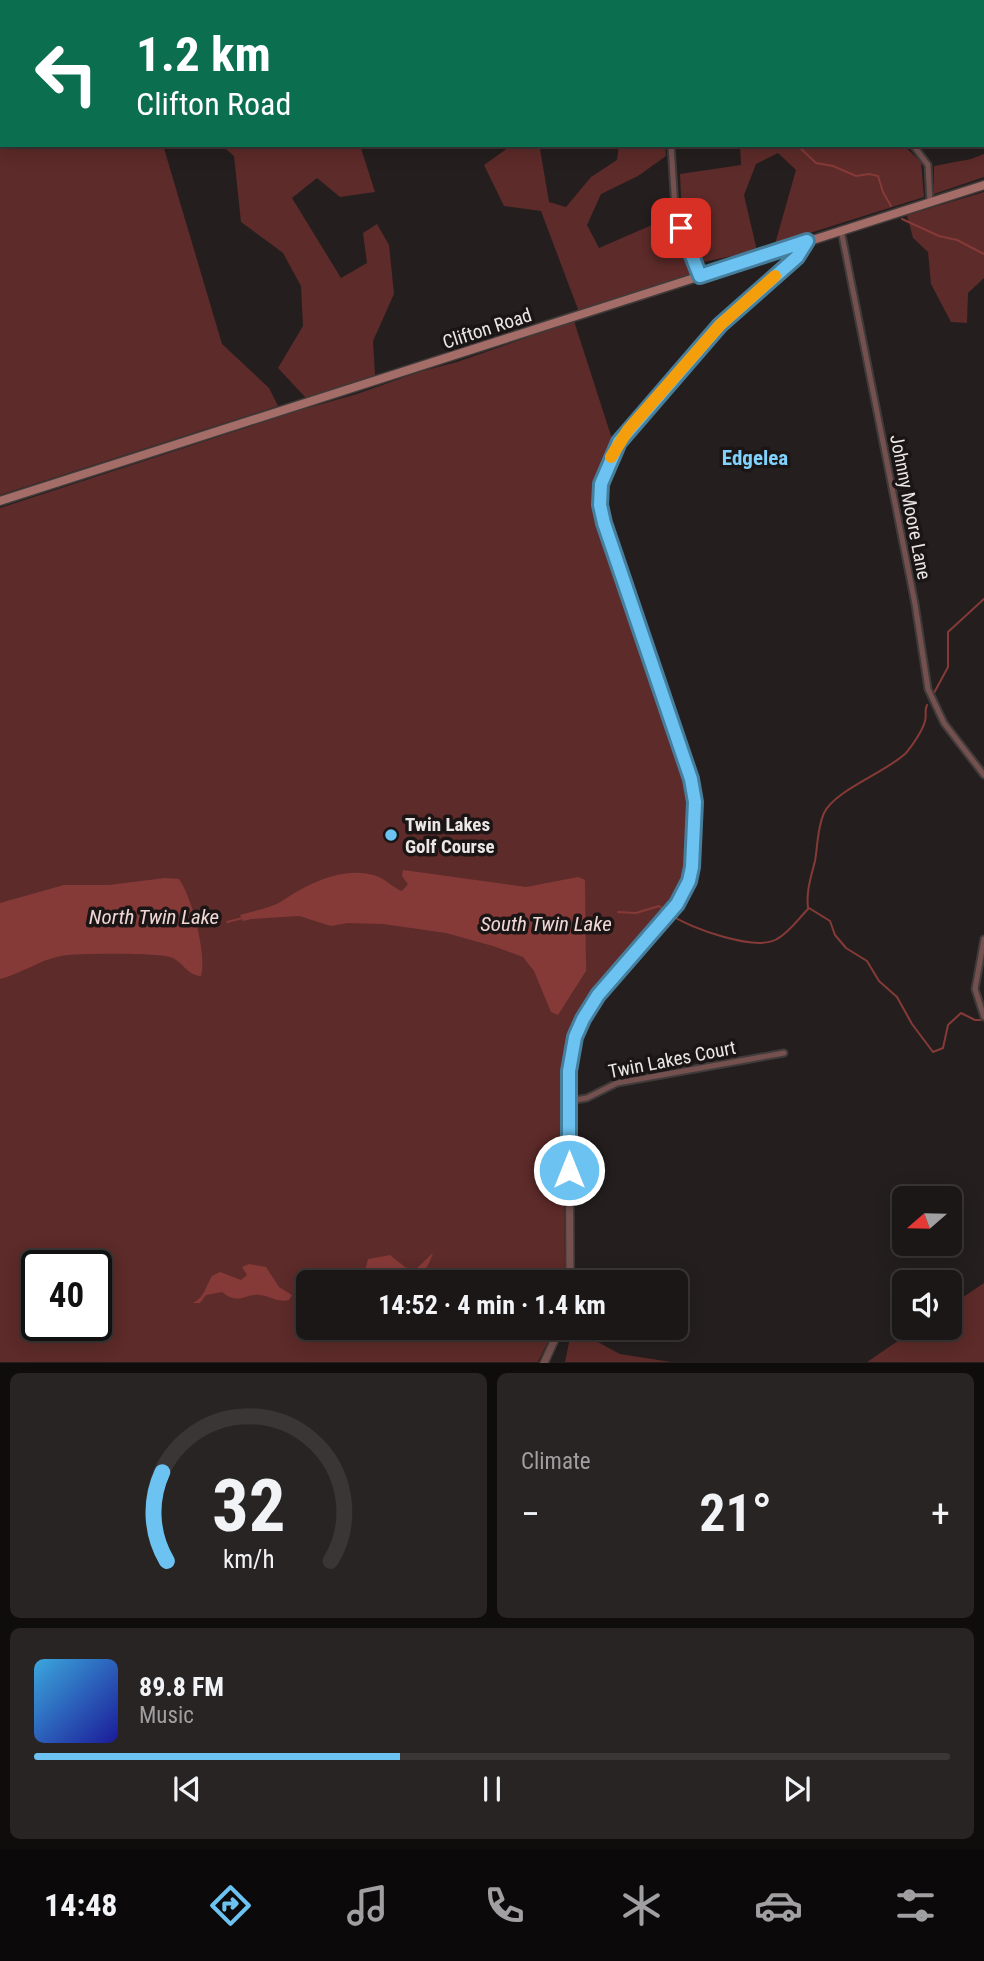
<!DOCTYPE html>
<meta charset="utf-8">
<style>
:root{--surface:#1b1716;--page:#282423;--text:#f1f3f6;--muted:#a09fa1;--line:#393635;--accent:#6cc3f2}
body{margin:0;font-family:"Roboto Condensed",sans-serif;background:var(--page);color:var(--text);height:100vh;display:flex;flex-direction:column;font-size:26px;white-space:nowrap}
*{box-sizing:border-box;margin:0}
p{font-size:23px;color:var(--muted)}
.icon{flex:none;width:38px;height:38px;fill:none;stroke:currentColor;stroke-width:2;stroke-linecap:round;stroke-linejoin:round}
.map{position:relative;height:1363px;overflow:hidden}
.sheet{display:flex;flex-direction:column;gap:10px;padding:10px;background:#0f0d0c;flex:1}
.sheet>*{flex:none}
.hud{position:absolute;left:0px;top:0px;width:985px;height:147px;box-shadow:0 4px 18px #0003,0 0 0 2px var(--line);background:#0b6e4f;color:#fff;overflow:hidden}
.needle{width:46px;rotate:250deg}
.controls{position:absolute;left:892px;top:1186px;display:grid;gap:14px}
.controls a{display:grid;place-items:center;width:70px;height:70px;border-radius:10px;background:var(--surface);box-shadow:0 4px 18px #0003,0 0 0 2px var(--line);font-size:35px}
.speed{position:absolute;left:21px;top:1250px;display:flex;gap:14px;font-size:35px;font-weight:700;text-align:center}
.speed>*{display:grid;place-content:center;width:91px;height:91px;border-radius:50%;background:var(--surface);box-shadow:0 4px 18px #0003,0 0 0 2px var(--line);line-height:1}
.speed .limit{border:4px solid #111;border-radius:10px;background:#fff;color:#111}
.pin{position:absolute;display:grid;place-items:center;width:60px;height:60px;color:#fff;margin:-30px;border-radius:14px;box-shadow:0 4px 10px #0006}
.me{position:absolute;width:77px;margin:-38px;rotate:0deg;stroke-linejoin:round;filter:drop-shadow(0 0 5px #0008)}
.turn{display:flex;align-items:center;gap:24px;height:147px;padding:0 21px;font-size:32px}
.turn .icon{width:91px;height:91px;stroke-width:2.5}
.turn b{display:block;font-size:49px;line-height:60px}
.big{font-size:52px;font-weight:700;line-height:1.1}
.sheet .widget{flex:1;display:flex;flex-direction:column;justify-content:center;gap:10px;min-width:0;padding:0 24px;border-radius:10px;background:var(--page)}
.sheet .dial{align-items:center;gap:0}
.dial svg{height:182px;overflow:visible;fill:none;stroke:var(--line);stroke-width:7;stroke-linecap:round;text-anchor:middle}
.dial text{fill:var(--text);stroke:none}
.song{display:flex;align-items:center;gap:21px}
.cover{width:84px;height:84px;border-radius:10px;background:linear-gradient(135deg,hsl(200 70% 55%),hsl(240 70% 35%))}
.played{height:7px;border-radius:4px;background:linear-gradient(90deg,var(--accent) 40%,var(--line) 40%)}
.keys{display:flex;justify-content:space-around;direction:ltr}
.heat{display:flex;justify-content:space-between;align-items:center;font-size:38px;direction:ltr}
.sheet .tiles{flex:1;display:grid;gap:10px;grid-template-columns:1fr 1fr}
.widget:last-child{grid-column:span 2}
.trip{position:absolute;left:296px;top:1270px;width:392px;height:70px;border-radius:10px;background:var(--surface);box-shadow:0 4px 18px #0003,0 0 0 2px var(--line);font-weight:700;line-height:70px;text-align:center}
.tabs{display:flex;height:112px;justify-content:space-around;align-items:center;background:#0b0909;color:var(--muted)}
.tabs .icon{width:49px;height:49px}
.tabs .current{color:var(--accent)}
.tabs b{font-size:32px;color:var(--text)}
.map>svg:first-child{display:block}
.green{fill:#5d2b29;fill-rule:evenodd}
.water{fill:#863a38}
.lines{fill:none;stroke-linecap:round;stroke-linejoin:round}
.stream{stroke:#863a38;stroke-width:2}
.minor-casing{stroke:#403b3a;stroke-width:9}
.tertiary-casing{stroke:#403b3a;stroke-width:10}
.secondary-casing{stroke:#403b3a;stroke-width:11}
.minor{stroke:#74514f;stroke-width:5}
.tertiary{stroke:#74514f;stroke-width:7}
.secondary{stroke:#a46d68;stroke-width:8}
.route-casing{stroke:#467f9d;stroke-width:18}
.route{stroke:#6cc3f2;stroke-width:12}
.slow{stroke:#f59e0b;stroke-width:12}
.poi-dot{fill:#6cc3f2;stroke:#1b1515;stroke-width:2.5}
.labels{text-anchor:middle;stroke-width:7;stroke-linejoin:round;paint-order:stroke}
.street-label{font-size:19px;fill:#ebe7e7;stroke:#1b1515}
.poi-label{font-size:19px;font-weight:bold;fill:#ebe7e7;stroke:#1b1515;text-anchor:start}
.neighbourhood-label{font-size:21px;font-weight:bold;fill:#81d1fd;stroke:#1b1515}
.water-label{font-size:21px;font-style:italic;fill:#efd7d5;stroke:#1b1515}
</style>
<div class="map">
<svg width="984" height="1363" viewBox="0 0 984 1363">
<rect width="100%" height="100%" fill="#241f1e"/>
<path class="green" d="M 0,0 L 368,0 L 2,2 L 2,145 L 163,145 L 222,344 L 269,388 L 278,406 L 0,495 Z
M 221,145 L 360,145 L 375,192 L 340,197 L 317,178 L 292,198 L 341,278 L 367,263 L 363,233 L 377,224 L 389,245 L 394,294 L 373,341 L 375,375 L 306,398 L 278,368 L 303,326 L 301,286 L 283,253 L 241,222 L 234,156 Z
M 512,145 L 545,145 L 540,149 L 549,202 L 566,207 L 591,177 L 617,160 L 619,145 L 665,145 L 666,156 L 638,176 L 601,194 L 587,225 L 599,248 L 652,225 L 677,231 L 690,274 L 579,312 L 541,211 L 504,206 L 484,165 Z
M 740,145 L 903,145 L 921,162 L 924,197 L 775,244 L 796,170 L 778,153 L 756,164 L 744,195 L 757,251 L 703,262 L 682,219 L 680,174 L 741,165 Z
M 984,154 L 984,177 L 934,194 L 934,166 L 971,159 Z
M 984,192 L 984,278 L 968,293 L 967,323 L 951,322 L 931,284 L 928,252 L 913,238 L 907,215 Z
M 574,321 L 613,442 C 597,469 593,496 599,526 L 687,784 L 690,810 L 686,867 L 682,883 L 674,897 L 594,989 L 573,1027 L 567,1050 L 564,1074 L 565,1283 L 308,1283 L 308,1328 L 555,1328 L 538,1362 L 0,1362 L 0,508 L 297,411 L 357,394 L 419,372 L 457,362 ZM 37,1265 L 96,1265 L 96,1325 L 37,1325 Z
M 984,1283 L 984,1362 L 867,1362 L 917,1328 L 950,1328 L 950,1306 Z
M 572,1328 L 620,1354 L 671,1362 L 565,1362 Z"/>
<path class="water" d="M 403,870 L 526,887 L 578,877 L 585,880 L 586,971 L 558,1015 L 551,1012 L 534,971 L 523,957 L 493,946 L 446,933 L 383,924 L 347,923 L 331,926 L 299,916 L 251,919 L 243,921 L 240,915 C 253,911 271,908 282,901 C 309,883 346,864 379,877 C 388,881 393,888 402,891 L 408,884 L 402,876 Z
M 165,878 L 179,879 C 192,897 207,955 201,976 C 186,975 183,961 170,957 C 157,953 75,953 61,956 C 39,960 21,974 0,979 L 0,903 L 64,885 L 109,885 Z
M 433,1253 C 426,1273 418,1283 396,1283 L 388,1272 L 383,1273 L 382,1283 L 360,1283 L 363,1279 L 368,1259 L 390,1255 L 410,1271 L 417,1268 Z
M 249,1264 L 266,1267 L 279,1287 L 292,1295 L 289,1300 C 278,1303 271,1296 260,1295 C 245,1293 239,1306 222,1292 L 206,1295 L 200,1303 L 193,1303 C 204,1298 206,1286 212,1276 L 220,1272 L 241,1280 L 247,1275 L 242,1267 Z"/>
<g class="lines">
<path class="stream" d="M 254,0 L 256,2
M 624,0 L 625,2
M 537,2 L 540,0
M 797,145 L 816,163 L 833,166 L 856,176 L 869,174 L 878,176 L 883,192 L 891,206
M 902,219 L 939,236 L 957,240 L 984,254
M 934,693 L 948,667 L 948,632 L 984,599
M 808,908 C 806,891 811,877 815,861 C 818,844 817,829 824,813 C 835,790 885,773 906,753 C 912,746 923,730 925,721 C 927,715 924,711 927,705
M 618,912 L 636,913 L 659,906 L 667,912
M 671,915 C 690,928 756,952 777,939 C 789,933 799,918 809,908 L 830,921 L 835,935 L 846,948 L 867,961 L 879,981 L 897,997 L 912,1024 L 933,1052 L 943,1048 L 948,1025 L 961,1013 L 975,1020 L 981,1020
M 227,922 L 243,918"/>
<defs>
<path id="minor" d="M 647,0 L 647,2
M 671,145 L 675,208 L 700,276
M 913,145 L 928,165 L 930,202
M 841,230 L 915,604 L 928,689 L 944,723 L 984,775
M 984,939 L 975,989 L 984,1017
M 569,1101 L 587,1098 L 617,1083 L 784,1053"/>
<path id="tertiary" d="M 570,1283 L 569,1071 C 576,1011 614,975 652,932 C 665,917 679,903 687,885 C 697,862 696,803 691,779 L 604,523 L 600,505 L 601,484 L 619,442 L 720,325 L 797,257 L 807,241
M 544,1363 L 560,1328"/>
<path id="secondary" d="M 0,501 L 984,185"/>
</defs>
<use href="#minor" class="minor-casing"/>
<use href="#tertiary" class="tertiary-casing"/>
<use href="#secondary" class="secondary-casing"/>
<use href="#minor" class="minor"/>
<use href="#tertiary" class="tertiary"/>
<use href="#secondary" class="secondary"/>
</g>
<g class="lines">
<defs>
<path id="route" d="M 569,1170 L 569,1071 L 575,1037 L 583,1019 L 598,995 L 677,904 L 689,881 L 692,867 L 695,802 L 691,779 L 604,523 L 600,505 L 601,484 L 619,442 L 720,325 L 797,257 L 807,241 L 700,276 L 681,228"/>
</defs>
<use href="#route" class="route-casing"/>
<use href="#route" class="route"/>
<path class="slow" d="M 611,457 L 628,430 L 720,325 L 775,276"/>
</g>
<circle class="poi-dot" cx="391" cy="835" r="7"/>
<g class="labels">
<g class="street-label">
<text transform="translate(487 328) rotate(-18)" y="7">Clifton Road</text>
<text transform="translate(911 507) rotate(79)" y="7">Johnny Moore Lane</text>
<text transform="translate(672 1059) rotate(-11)" y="7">Twin Lakes Court</text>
</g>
<g class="poi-label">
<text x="405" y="831">Twin Lakes<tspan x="405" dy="22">Golf Course</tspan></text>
</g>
<g class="neighbourhood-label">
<text x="755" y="465">Edgelea</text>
</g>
<g class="water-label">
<text x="154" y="924">North Twin Lake</text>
<text x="546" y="931">South Twin Lake</text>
</g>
</g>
</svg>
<div class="controls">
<a><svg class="needle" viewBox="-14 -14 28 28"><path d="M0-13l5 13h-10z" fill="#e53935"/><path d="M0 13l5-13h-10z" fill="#a09fa1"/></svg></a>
<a><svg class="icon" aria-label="sound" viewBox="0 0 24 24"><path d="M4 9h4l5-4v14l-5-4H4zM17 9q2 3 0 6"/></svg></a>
</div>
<div class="speed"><div class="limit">40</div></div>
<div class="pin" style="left:681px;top:228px;background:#d93025"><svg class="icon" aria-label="arrive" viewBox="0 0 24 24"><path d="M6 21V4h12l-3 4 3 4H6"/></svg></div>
<svg class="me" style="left:569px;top:1170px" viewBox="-20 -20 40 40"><circle r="17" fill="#6cc3f2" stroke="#fff" stroke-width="3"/><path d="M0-11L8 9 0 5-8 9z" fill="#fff"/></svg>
<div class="trip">14:52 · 4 min · 1.4 km</div>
<div class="hud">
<div class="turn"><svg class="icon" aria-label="left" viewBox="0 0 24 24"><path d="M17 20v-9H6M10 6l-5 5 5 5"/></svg><div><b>1.2 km</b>Clifton Road</div></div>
</div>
</div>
<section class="sheet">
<div class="tiles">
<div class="widget dial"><svg viewBox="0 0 100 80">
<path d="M14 69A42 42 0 1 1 86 69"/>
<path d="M14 69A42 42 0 0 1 12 30" stroke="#6cc3f2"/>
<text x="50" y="56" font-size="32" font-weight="700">32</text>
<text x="50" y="72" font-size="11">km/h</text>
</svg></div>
<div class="widget"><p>Climate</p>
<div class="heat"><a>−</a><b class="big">21°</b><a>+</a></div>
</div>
<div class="widget">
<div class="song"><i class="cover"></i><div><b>89.8 FM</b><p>Music</p></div></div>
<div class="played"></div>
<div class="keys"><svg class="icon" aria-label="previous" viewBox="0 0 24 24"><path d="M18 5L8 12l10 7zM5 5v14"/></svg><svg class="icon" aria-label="pause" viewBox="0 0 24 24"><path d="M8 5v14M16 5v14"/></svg><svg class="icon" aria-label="next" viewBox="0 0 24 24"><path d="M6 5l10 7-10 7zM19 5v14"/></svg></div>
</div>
</div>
</section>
<nav class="tabs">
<b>14:48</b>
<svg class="icon current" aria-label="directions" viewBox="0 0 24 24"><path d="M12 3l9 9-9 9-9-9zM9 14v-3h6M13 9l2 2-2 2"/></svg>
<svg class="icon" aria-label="music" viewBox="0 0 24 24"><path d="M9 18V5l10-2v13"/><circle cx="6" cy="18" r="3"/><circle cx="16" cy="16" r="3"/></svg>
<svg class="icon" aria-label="phone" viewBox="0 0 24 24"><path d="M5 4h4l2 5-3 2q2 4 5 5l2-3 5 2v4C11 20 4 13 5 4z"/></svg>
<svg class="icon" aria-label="climate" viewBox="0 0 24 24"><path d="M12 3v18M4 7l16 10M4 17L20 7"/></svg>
<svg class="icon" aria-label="car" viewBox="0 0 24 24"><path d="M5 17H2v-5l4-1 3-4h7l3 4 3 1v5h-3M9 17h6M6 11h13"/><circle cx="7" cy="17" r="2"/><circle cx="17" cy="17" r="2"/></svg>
<svg class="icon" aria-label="filters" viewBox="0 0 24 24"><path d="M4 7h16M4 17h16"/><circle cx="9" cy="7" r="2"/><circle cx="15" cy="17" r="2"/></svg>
</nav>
